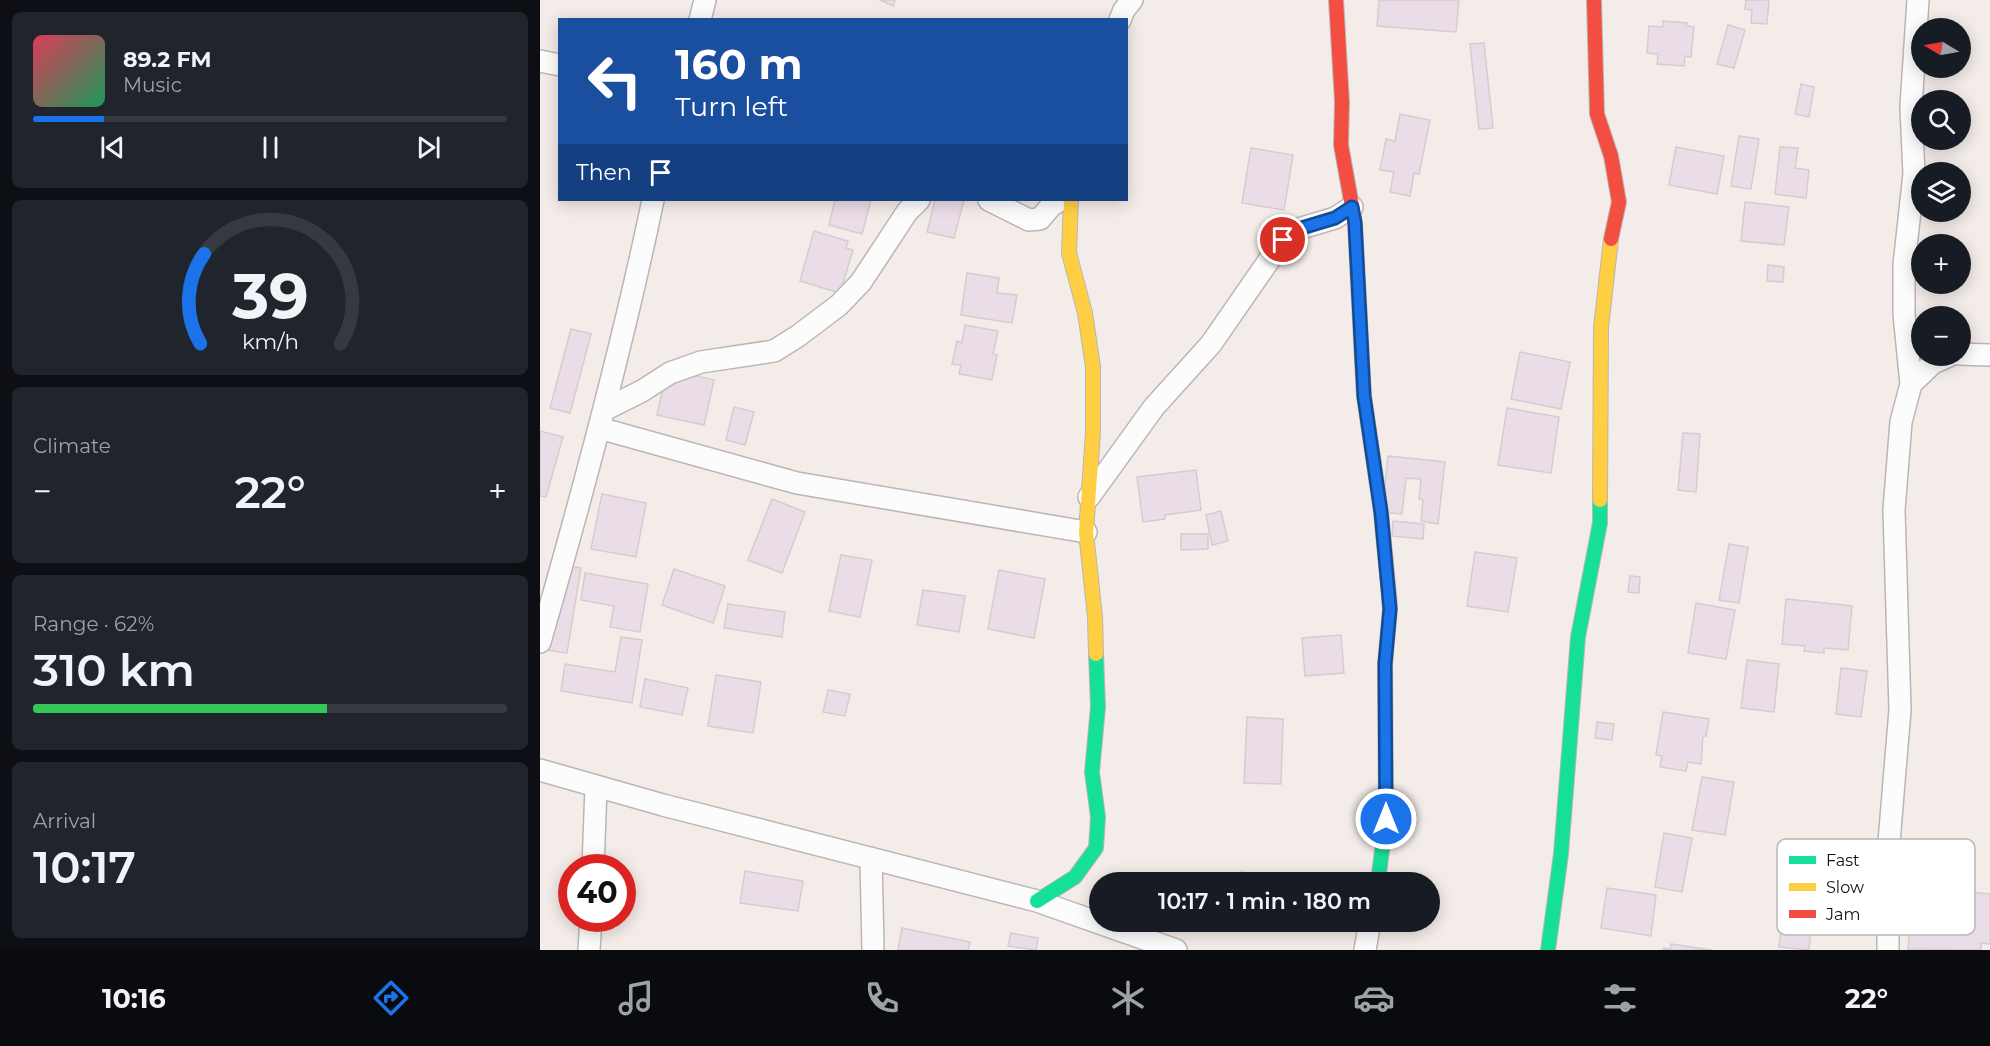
<!DOCTYPE html>
<meta charset="utf-8">
<style>
:root{--surface:#171b24;--page:#20242c;--text:#f1f3f6;--muted:#9ea1a6;--line:#363941;--accent:#1a73e8}
body{margin:0;font-family:Montserrat,sans-serif;background:var(--page);color:var(--text);height:100vh;display:flex;flex-direction:column;font-size:22px;white-space:nowrap}
*{box-sizing:border-box;margin:0}
p{font-size:20px;color:var(--muted)}
.icon{flex:none;width:33px;height:33px;fill:none;stroke:currentColor;stroke-width:2;stroke-linecap:round;stroke-linejoin:round}
.map{position:relative;flex:1;overflow:hidden}
.side{display:flex;flex-direction:column;gap:12px;padding:12px;background:#0d0f14;width:540px}
.side>*{flex:none}
.guide{position:absolute;left:18px;top:18px;width:570px;height:183px;border-radius:0px;box-shadow:0 3px 15px #0003;background:#1a4fa0;color:#fff;overflow:hidden}
.needle{width:39px;rotate:280deg}
.tools{position:absolute;left:1371px;top:18px;display:grid;gap:12px}
.tools a{display:grid;place-items:center;width:60px;height:60px;border-radius:50%;background:var(--surface);box-shadow:0 3px 15px #0003;font-size:30px}
.speed{position:absolute;left:18px;top:854px;display:flex;gap:12px;font-size:30px;font-weight:700;text-align:center}
.speed>*{display:grid;place-content:center;width:78px;height:78px;border-radius:50%;background:var(--surface);box-shadow:0 3px 15px #0003;line-height:1}
.speed .limit{border:9px solid #d22;background:#fff;color:#111}
.pin{position:absolute;display:grid;place-items:center;width:51px;height:51px;color:#fff;margin:-26px;border:3px solid #fff;border-radius:50%;box-shadow:0 2px 6px #0007}
.me{position:absolute;width:66px;margin:-33px;rotate:0deg;stroke-linejoin:round;filter:drop-shadow(0 0 4px #0008)}
.turn{display:flex;align-items:center;gap:21px;height:126px;padding:0 18px;font-size:27px}
.turn .icon{width:78px;height:78px;stroke-width:2.5}
.turn b{display:block;font-size:42px;line-height:51px}
.then{display:flex;align-items:center;height:57px;padding:0 18px;background:#0003;gap:12px;font-size:22px}
.big{font-size:45px;font-weight:600;line-height:1.1}
.side .card{flex:1;display:flex;flex-direction:column;justify-content:center;gap:9px;min-width:0;padding:0 21px;border-radius:9px;background:var(--page)}
.side .dial{align-items:center;gap:0}
.dial svg{height:156px;overflow:visible;fill:none;stroke:var(--line);stroke-width:7;stroke-linecap:round;text-anchor:middle}
.dial text{fill:var(--text);stroke:none}
.song{display:flex;align-items:center;gap:18px}
.cover{width:72px;height:72px;border-radius:9px;background:linear-gradient(135deg,hsl(350 70% 55%),hsl(150 70% 35%))}
.played{height:6px;border-radius:3px;background:linear-gradient(90deg,var(--accent) 15%,var(--line) 15%)}
.keys{display:flex;justify-content:space-around;direction:ltr}
.heat{display:flex;justify-content:space-between;align-items:center;font-size:33px;direction:ltr}
.charge{height:9px;border-radius:4px;background:linear-gradient(90deg,#34c759 62%,var(--line) 0)}
.trip{position:absolute;left:549px;top:872px;width:351px;height:60px;border-radius:30px;background:var(--surface);box-shadow:0 3px 15px #0003;font-weight:600;line-height:60px;text-align:center}
.dock{display:flex;height:96px;justify-content:space-around;align-items:center;background:#090b0e;color:var(--muted)}
.dock .icon{width:42px;height:42px}
.dock .active{color:var(--accent)}
.dock b{font-size:27px;color:var(--text)}
main{display:flex;flex:1;min-height:0}
.map>svg:first-child{display:block}
.building{fill:#ebdde8;stroke:#d2cece;stroke-width:1.5}
.lines{fill:none;stroke-linecap:round;stroke-linejoin:round}
.street-casing{stroke:#bbb6b3;stroke-width:24}
.fast-casing{stroke:#bbb6b3;stroke-width:16}
.slow-casing{stroke:#bbb6b3;stroke-width:16}
.jam-casing{stroke:#bbb6b3;stroke-width:16}
.street{stroke:#fdfcfc;stroke-width:21}
.fast{stroke:#16e098;stroke-width:14}
.slow{stroke:#ffcf43;stroke-width:14}
.jam{stroke:#f24e42;stroke-width:14}
.route-casing{stroke:#114b97;stroke-width:15}
.route{stroke:#1a73e8;stroke-width:10}
.key{fill:#fff;stroke:#b8b7b7;stroke-width:1.5}
.key-label{font-size:16px;fill:#14100e}
</style>
<main>
<section class="side">
<div class="card">
<div class="song"><i class="cover"></i><div><b>89.2 FM</b><p>Music</p></div></div>
<div class="played"></div>
<div class="keys"><svg class="icon" aria-label="previous" viewBox="0 0 24 24"><path d="M18 5L8 12l10 7zM5 5v14"/></svg><svg class="icon" aria-label="pause" viewBox="0 0 24 24"><path d="M8 5v14M16 5v14"/></svg><svg class="icon" aria-label="next" viewBox="0 0 24 24"><path d="M6 5l10 7-10 7zM19 5v14"/></svg></div>
</div>
<div class="card dial"><svg viewBox="0 0 100 80">
<path d="M14 69A42 42 0 1 1 86 69"/>
<path d="M14 69A42 42 0 0 1 16 23" stroke="#1a73e8"/>
<text x="50" y="56" font-size="32" font-weight="700">39</text>
<text x="50" y="72" font-size="11">km/h</text>
</svg></div>
<div class="card"><p>Climate</p>
<div class="heat"><a>−</a><b class="big">22°</b><a>+</a></div>
</div>
<div class="card"><p>Range · 62%</p><b class="big">310 km</b><div class="charge"></div></div>
<div class="card"><p>Arrival</p><b class="big">10:17</b></div>
</section>
<div class="map">
<svg width="1450" height="950" viewBox="0 0 1450 950">
<rect width="100%" height="100%" fill="#f3ece9"/>
<path class="building" d="M 340,0 L 355,0 L 353,6 Z
M 839,0 L 919,0 L 916,32 L 837,26 Z
M 1206,0 L 1229,0 L 1227,24 L 1211,23 L 1212,10 L 1205,9 Z
M 1123,21 L 1147,23 L 1146,26 L 1154,27 L 1151,57 L 1145,56 L 1144,66 L 1117,64 L 1118,54 L 1107,53 L 1109,26 L 1123,27 Z
M 1188,25 L 1205,30 L 1194,68 L 1177,64 Z
M 944,43 L 953,128 L 939,129 L 930,44 Z
M 1261,84 L 1274,87 L 1269,117 L 1255,114 Z
M 860,114 L 890,120 L 879,174 L 874,173 L 870,196 L 850,192 L 854,172 L 840,170 L 846,139 L 855,141 Z
M 1199,136 L 1219,139 L 1211,189 L 1191,186 Z
M 1136,147 L 1184,156 L 1177,194 L 1129,185 Z
M 1240,147 L 1258,148 L 1255,168 L 1269,170 L 1266,198 L 1235,194 Z
M 711,148 L 753,155 L 744,210 L 702,203 Z
M 295,200 L 331,200 L 322,234 L 289,225 Z
M 395,200 L 424,200 L 414,238 L 387,232 Z
M 1205,202 L 1249,207 L 1244,245 L 1201,241 Z
M 274,231 L 308,241 L 306,248 L 313,250 L 300,293 L 260,281 Z
M 1228,265 L 1244,267 L 1243,282 L 1227,281 Z
M 427,273 L 459,278 L 457,293 L 477,295 L 472,323 L 421,315 Z
M 425,325 L 458,331 L 453,354 L 457,355 L 452,380 L 419,374 L 421,365 L 412,364 L 417,341 L 422,343 Z
M 31,329 L 51,334 L 30,413 L 10,408 Z
M 980,352 L 1030,362 L 1021,409 L 971,399 Z
M 127,369 L 174,380 L 164,425 L 117,415 Z
M 194,407 L 214,412 L 205,445 L 186,440 Z
M 967,408 L 1019,417 L 1011,473 L 958,465 Z
M 0,431 L 23,437 L 6,497 L 0,496 Z
M 1143,433 L 1160,434 L 1156,492 L 1138,490 Z
M 848,456 L 905,462 L 898,524 L 881,521 L 883,500 L 879,499 L 881,479 L 866,478 L 862,514 L 842,512 Z
M 656,470 L 661,510 L 625,515 L 625,519 L 603,522 L 597,477 Z
M 62,494 L 106,503 L 96,557 L 51,549 Z
M 232,499 L 265,512 L 242,573 L 208,560 Z
M 681,511 L 688,541 L 672,545 L 666,515 Z
M 853,521 L 884,524 L 883,539 L 852,536 Z
M 641,534 L 668,534 L 668,549 L 641,550 Z
M 1189,544 L 1208,547 L 1199,603 L 1179,600 Z
M 935,552 L 977,558 L 968,612 L 927,606 Z
M 301,555 L 332,560 L 320,617 L 289,611 Z
M 21,565 L 41,568 L 27,653 L 7,650 Z
M 134,569 L 185,586 L 173,623 L 122,605 Z
M 459,570 L 505,579 L 494,638 L 448,629 Z
M 45,573 L 108,584 L 100,632 L 70,627 L 74,606 L 41,600 Z
M 1090,576 L 1100,577 L 1099,593 L 1088,592 Z
M 383,590 L 425,596 L 419,632 L 377,625 Z
M 1246,599 L 1312,606 L 1308,650 L 1284,648 L 1284,653 L 1264,651 L 1265,646 L 1242,644 Z
M 1156,603 L 1195,610 L 1186,659 L 1148,653 Z
M 188,604 L 245,612 L 242,637 L 184,628 Z
M 801,635 L 804,673 L 765,676 L 762,638 Z
M 81,637 L 102,640 L 92,703 L 21,691 L 25,664 L 75,672 Z
M 1207,660 L 1239,664 L 1234,712 L 1201,708 Z
M 1301,668 L 1327,671 L 1321,717 L 1296,714 Z
M 176,675 L 221,682 L 213,733 L 168,726 Z
M 105,679 L 148,688 L 142,715 L 100,707 Z
M 288,690 L 310,694 L 305,716 L 283,712 Z
M 1123,712 L 1169,719 L 1166,736 L 1163,736 L 1161,764 L 1148,762 L 1146,771 L 1120,767 L 1122,756 L 1116,755 Z
M 707,717 L 743,719 L 741,784 L 704,783 Z
M 1057,722 L 1074,724 L 1072,740 L 1055,738 Z
M 1162,777 L 1194,782 L 1185,835 L 1152,830 Z
M 1124,833 L 1152,838 L 1142,892 L 1115,887 Z
M 205,871 L 263,881 L 258,911 L 200,903 Z
M 701,872 L 717,874 L 716,882 L 700,882 Z
M 1067,888 L 1116,895 L 1111,936 L 1061,928 Z
M 1419,891 L 1450,894 L 1450,944 L 1441,943 L 1441,950 L 1368,949 L 1373,893 L 1418,896 Z
M 1244,898 L 1274,901 L 1269,950 L 1239,947 Z
M 766,921 L 790,921 L 789,927 Z
M 362,928 L 430,942 L 428,950 L 358,950 Z
M 471,933 L 498,938 L 496,950 L 468,946 Z
M 1131,944 L 1172,950 L 1123,950 L 1124,948 L 1130,949 Z"/>
<g class="lines">
<defs>
<path id="street" d="M 160,20 L 165,0
M 580,20 L 584,10 L 592,0
M 0,61 L 20,65
M 449,200 L 489,220 L 500,219 L 511,206 L 520,200
M 1420,354 L 1450,355
M 1371,384 L 1364,314 L 1364,265 L 1374,174 L 1371,107 L 1378,0
M 64,410 L 102,391 L 130,373 L 161,362 L 234,351 L 258,336 L 299,305 L 321,282 L 367,212 L 379,200
M 59,428 L 257,483 L 546,532
M 549,497 L 614,407 L 671,344 L 743,240 L 755,230 L 795,218 L 812,207
M 0,642 C 42,496 82,349 113,200
M 0,770 L 123,805 L 497,901 L 636,950
M 331,858 L 333,950
M 53,867 L 56,787
M 49,950 L 51,918
M 825,950 L 830,921
M 1348,950 L 1348,854 L 1360,710 L 1354,510 L 1361,422 L 1371,384 L 1393,363 L 1409,356"/>
<path id="fast" d="M 838,882 L 846,819 L 845,664 L 850,609 L 849,595
M 497,901 L 535,877 L 556,848 L 558,817 L 552,772 L 558,707 L 556,654
M 1008,950 L 1021,854 L 1038,637 L 1060,523 L 1060,500"/>
<path id="slow" d="M 531,200 L 529,253 L 545,313 L 553,367 L 553,433 L 546,532 L 555,617 L 556,654
M 822,360 L 824,396 L 841,512 L 849,595
M 1060,500 L 1061,328 L 1071,239"/>
<path id="jam" d="M 796,0 L 802,102 L 801,145 L 815,223 L 822,360
M 1054,0 L 1057,114 L 1071,156 L 1079,202 L 1071,239"/>
</defs>
<use href="#street" class="street-casing"/>
<use href="#fast" class="fast-casing"/>
<use href="#slow" class="slow-casing"/>
<use href="#jam" class="jam-casing"/>
<use href="#street" class="street"/>
<use href="#fast" class="fast"/>
<use href="#slow" class="slow"/>
<use href="#jam" class="jam"/>
</g>
<g class="lines">
<defs>
<path id="route" d="M 743,240 L 755,230 L 795,218 L 812,207 L 815,223 L 824,396 L 841,512 L 850,609 L 845,664 L 846,819"/>
</defs>
<use href="#route" class="route-casing"/>
<use href="#route" class="route"/>
</g>
<rect x="1237" y="839" width="198" height="96" rx="9" class="key"/>
<rect x="1249" y="856" width="27" height="8" fill="#16e098"/>
<rect x="1249" y="883" width="27" height="8" fill="#ffcf43"/>
<rect x="1249" y="910" width="27" height="8" fill="#f24e42"/>
<g class="key-label">
<text x="1286" y="866">Fast</text>
<text x="1286" y="893">Slow</text>
<text x="1286" y="920">Jam</text>
</g>
</svg>
<div class="tools">
<a><svg class="needle" viewBox="-14 -14 28 28"><path d="M0-13l5 13h-10z" fill="#e53935"/><path d="M0 13l5-13h-10z" fill="#9ea1a6"/></svg></a>
<a><svg class="icon" aria-label="search" viewBox="0 0 24 24"><circle cx="10" cy="10" r="6"/><path d="M15 15l6 6"/></svg></a>
<a><svg class="icon" aria-label="layers" viewBox="0 0 24 24"><path d="M12 4l9 5-9 5-9-5zM3 14l9 5 9-5"/></svg></a>
<a>+</a>
<a>−</a>
</div>
<div class="speed"><div class="limit">40</div></div>
<div class="pin" style="left:743px;top:240px;background:#d93025"><svg class="icon" aria-label="arrive" viewBox="0 0 24 24"><path d="M6 21V4h12l-3 4 3 4H6"/></svg></div>
<svg class="me" style="left:846px;top:819px" viewBox="-20 -20 40 40"><circle r="17" fill="#1a73e8" stroke="#fff" stroke-width="3"/><path d="M0-11L8 9 0 5-8 9z" fill="#fff"/></svg>
<div class="trip">10:17 · 1 min · 180 m</div>
<div class="guide">
<div class="turn"><svg class="icon" aria-label="left" viewBox="0 0 24 24"><path d="M17 20v-9H6M10 6l-5 5 5 5"/></svg><div><b>160 m</b>Turn left</div></div>
<div class="then">Then<svg class="icon" aria-label="arrive" viewBox="0 0 24 24"><path d="M6 21V4h12l-3 4 3 4H6"/></svg></div>
</div>
</div>
</main>
<nav class="dock">
<b>10:16</b>
<svg class="icon active" aria-label="directions" viewBox="0 0 24 24"><path d="M12 3l9 9-9 9-9-9zM9 14v-3h6M13 9l2 2-2 2"/></svg>
<svg class="icon" aria-label="music" viewBox="0 0 24 24"><path d="M9 18V5l10-2v13"/><circle cx="6" cy="18" r="3"/><circle cx="16" cy="16" r="3"/></svg>
<svg class="icon" aria-label="phone" viewBox="0 0 24 24"><path d="M5 4h4l2 5-3 2q2 4 5 5l2-3 5 2v4C11 20 4 13 5 4z"/></svg>
<svg class="icon" aria-label="climate" viewBox="0 0 24 24"><path d="M12 3v18M4 7l16 10M4 17L20 7"/></svg>
<svg class="icon" aria-label="car" viewBox="0 0 24 24"><path d="M5 17H2v-5l4-1 3-4h7l3 4 3 1v5h-3M9 17h6M6 11h13"/><circle cx="7" cy="17" r="2"/><circle cx="17" cy="17" r="2"/></svg>
<svg class="icon" aria-label="filters" viewBox="0 0 24 24"><path d="M4 7h16M4 17h16"/><circle cx="9" cy="7" r="2"/><circle cx="15" cy="17" r="2"/></svg>
<b>22°</b>
</nav>
